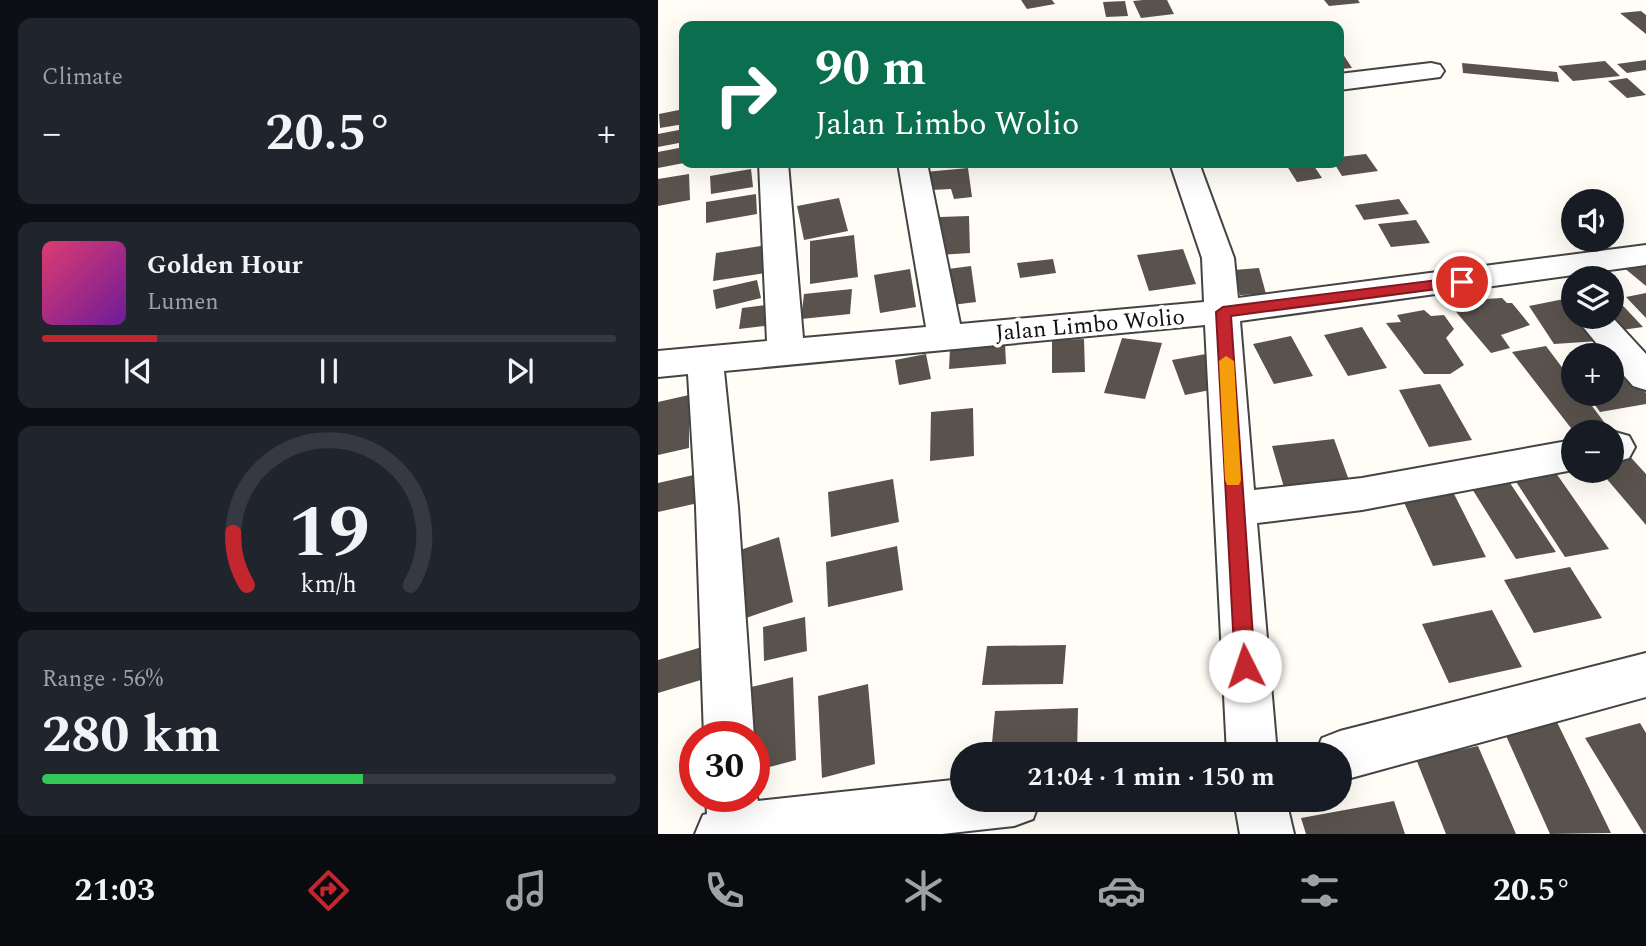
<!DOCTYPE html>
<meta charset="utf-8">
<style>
:root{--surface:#171b24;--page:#20242c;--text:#f1f3f6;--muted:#9ea1a6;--line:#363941;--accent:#c4262e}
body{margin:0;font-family:Spectral,serif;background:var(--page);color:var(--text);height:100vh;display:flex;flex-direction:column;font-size:26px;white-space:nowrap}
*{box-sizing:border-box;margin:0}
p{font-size:23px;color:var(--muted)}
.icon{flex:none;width:38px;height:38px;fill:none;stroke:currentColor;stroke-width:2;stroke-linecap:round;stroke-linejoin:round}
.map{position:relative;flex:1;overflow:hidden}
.details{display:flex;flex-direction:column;gap:18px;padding:18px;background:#0d0f14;width:658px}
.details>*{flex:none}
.banner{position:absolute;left:21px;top:21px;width:665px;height:147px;border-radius:14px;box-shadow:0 7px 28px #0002;background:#0b6e4f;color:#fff;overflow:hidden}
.tools{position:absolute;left:903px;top:189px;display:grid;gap:14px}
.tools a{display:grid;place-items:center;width:63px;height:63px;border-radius:50%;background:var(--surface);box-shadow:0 7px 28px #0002;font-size:35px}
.speed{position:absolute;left:21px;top:721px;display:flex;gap:14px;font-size:35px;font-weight:700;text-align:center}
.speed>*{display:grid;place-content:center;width:91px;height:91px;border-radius:50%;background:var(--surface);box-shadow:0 7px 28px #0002;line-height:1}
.speed .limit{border:10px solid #d22;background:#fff;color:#111}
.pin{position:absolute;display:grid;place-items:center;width:60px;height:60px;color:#fff;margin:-30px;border:4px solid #fff;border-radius:50%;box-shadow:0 2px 7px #0007}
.me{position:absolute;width:77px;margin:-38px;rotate:356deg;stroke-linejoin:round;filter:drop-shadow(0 0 5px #0008)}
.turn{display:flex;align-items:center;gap:24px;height:147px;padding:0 21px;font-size:32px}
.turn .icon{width:91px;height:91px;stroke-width:2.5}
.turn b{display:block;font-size:49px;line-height:60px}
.big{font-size:52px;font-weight:700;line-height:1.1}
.details .tile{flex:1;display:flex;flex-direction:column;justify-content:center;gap:10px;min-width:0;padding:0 24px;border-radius:14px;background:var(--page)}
.details .dial{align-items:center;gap:0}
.dial svg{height:182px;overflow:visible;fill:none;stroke:var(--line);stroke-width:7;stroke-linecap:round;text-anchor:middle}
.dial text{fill:var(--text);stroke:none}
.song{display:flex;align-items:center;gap:21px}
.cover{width:84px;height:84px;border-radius:10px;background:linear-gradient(135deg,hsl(340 70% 55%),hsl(280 70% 35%))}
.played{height:7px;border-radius:4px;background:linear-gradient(90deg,var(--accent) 20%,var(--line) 20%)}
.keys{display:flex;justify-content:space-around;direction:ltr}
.heat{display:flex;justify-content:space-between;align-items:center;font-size:38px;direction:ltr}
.charge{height:10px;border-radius:5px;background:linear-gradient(90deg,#34c759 56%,var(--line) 0)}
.trip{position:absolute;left:292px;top:742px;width:402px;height:70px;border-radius:35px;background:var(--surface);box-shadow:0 7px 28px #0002;font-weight:700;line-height:70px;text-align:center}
.dock{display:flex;height:112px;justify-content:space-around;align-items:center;background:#090b0e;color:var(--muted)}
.dock .icon{width:49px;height:49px}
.dock .current{color:var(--accent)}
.dock b{font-size:32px;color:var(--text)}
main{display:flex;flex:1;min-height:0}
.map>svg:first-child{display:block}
.building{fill:#5a524d}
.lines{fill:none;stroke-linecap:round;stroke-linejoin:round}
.minor-casing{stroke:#444;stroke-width:4}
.minor{fill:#fff;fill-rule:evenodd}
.route{fill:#c4262e;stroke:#7f191e;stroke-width:2}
.slow{fill:#f59e0b}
.labels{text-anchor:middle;stroke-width:7;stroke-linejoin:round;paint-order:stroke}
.street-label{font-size:23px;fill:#111;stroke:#fff}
</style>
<main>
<section class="details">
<div class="tile"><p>Climate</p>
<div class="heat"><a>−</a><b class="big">20.5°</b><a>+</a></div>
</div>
<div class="tile">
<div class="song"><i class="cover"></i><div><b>Golden Hour</b><p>Lumen</p></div></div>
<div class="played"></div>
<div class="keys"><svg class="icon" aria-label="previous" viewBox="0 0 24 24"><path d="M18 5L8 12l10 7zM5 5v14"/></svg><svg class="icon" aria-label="pause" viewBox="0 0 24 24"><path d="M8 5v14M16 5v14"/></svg><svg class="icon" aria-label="next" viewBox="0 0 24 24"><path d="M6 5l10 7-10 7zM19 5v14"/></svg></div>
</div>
<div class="tile dial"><svg viewBox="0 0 100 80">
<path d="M14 69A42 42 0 1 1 86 69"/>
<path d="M14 69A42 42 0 0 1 8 46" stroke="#c4262e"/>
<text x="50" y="56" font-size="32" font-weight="700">19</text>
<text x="50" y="72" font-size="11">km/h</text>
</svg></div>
<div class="tile"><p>Range · 56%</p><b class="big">280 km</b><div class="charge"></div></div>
</section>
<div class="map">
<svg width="988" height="834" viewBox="0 0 988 834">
<rect width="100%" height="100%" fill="#fffdf5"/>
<path class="building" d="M 363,0 L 394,0 L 397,4 L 369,9 Z
M 485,0 L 509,0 L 516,14 L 483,18 L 475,1 Z
M 666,0 L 700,0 L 702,3 L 671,6 Z
M 467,1 L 470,16 L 448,17 L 445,2 Z
M 983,11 L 988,15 L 988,34 L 962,13 Z
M 681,48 L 694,68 L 681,69 Z
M 988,60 L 988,70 L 969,73 L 959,64 Z
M 947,61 L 962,76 L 915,81 L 900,66 Z
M 804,63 L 899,72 L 901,82 L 805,73 Z
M 969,78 L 988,95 L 969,98 L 950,81 Z
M 26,109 L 26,124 L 2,128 L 1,114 Z
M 26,129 L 26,142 L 0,147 L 0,134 Z
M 26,147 L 26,163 L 0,168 L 0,152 Z
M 708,154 L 720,171 L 684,176 L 676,163 L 681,163 L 681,157 Z
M 627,163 L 654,163 L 664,178 L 639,182 Z
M 310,168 L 314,197 L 296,199 L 293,189 L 272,190 L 267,172 Z
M 93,169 L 95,187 L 53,194 L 52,176 Z
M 31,174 L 32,200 L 0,206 L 0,179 Z
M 98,194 L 99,214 L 48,223 L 48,202 Z
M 181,198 L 190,231 L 146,240 L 139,206 Z
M 741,199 L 751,214 L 706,220 L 697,205 Z
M 311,216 L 312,253 L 281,255 L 282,217 Z
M 758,220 L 772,243 L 733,247 L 720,224 Z
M 196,235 L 200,277 L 152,284 L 152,241 Z
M 109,245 L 108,273 L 55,281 L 58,253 Z
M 525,249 L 538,284 L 491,291 L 479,255 Z
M 395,259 L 398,273 L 362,278 L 359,263 Z
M 988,261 L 988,286 L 965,267 Z
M 313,266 L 318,302 L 286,306 L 282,270 Z
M 601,268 L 608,294 L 582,295 L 576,270 Z
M 252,269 L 258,307 L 222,313 L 216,275 Z
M 99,280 L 103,298 L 58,309 L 55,290 Z
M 194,289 L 192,314 L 143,319 L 146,294 Z
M 988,293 L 988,318 L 968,297 Z
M 954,294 L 985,327 L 949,332 L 937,317 L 954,317 Z
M 807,296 L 810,300 L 844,298 L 849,303 L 854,303 L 872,325 L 843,335 L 852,348 L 833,353 L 788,300 Z
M 911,298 L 915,304 L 915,317 L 924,317 L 941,341 L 896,344 L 871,306 Z
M 109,305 L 107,326 L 81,329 L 84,308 Z
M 766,310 L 773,316 L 786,315 L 796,329 L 788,338 L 806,365 L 792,374 L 766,374 L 728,323 L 743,322 L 739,315 Z
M 704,327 L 729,368 L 690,376 L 666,335 Z
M 633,336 L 655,376 L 616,384 L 595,344 Z
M 464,338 L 504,343 L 487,399 L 446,393 Z
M 426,339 L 427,372 L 394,373 L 394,340 Z
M 347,343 L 348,364 L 291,369 L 292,348 Z
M 888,346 L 915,382 L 915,394 L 925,394 L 949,426 L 928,432 L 916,432 L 854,352 Z
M 268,354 L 273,379 L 241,385 L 237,360 Z
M 548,354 L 562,388 L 527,395 L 514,360 Z
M 970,373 L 988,393 L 988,404 L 942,412 L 929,394 L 954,394 L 954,376 Z
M 782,384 L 814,440 L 771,447 L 741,390 Z
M 31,395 L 31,448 L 0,455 L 0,402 Z
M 315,408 L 316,456 L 272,461 L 273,412 Z
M 676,439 L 692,483 L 627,491 L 614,446 Z
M 967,451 L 988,474 L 988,525 L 942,471 L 954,471 L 954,454 Z
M 891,463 L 951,549 L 907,557 L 853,474 Z
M 40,474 L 40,503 L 0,512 L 0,483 Z
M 848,477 L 898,552 L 858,559 L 811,484 Z
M 235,479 L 241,522 L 173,537 L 170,492 Z
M 793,488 L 828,557 L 775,566 L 743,496 Z
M 121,537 L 135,602 L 88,618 L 76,552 Z
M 239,546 L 245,590 L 170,607 L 168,562 Z
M 912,567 L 944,618 L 876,633 L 846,580 Z
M 834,610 L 864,667 L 791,683 L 764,624 Z
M 147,617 L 149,651 L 106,661 L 105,627 Z
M 408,645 L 405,684 L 324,685 L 329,646 Z
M 44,647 L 46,679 L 0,693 L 0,660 Z
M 135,677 L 138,760 L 96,771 L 93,687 Z
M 210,684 L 217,764 L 164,778 L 160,696 Z
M 420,708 L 419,754 L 333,754 L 337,711 Z
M 898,720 L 953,833 L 892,834 L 845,729 Z
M 982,723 L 988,733 L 988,833 L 986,834 L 927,738 Z
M 820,746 L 858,834 L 788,834 L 758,759 Z
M 736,801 L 747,834 L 648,834 L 643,818 Z"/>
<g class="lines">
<defs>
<path id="minor" d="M 773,63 L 782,65 L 786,71 L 782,77 L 681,90 L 681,74 Z
M 101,163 L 130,163 L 145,338 L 268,327 L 240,163 L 269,163 L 302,324 L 546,302 L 544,258 L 512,163 L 541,163 L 576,258 L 580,298 L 988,245 L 988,265 L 582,321 L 596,490 L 704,478 L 915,440 L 915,470 L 704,510 L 599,523 L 619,754 L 569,754 L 547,325 L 66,371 L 80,507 L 96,737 L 46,737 L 38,507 L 30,374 L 0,377 L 0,351 L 109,341 Z
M 917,317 L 954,317 L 988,354 L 988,390 L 975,386 L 954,362 L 954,355 L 948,355 Z
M 957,432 L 971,436 L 977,447 L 971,458 L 954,463 L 954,433 Z
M 988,653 L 988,697 L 682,781 L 682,754 L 657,754 L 664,738 L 682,731 Z
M 304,779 L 304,800 L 382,800 L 375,819 L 356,826 L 284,834 L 37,834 L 45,815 L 49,814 L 48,796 L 96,796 L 96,787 L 100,801 Z
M 576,800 L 628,800 L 636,834 L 582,834 Z"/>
</defs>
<use href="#minor" class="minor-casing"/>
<use href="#minor" class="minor"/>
</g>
<path class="route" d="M 804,277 L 809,278 L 809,285 L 573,316 L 597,666 L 594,672 L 587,675 L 580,672 L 577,666 L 558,312 L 565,307 Z"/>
<path class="slow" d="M 568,356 L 576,361 L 583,480 L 581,485 L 569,485 L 567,480 L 561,361 Z"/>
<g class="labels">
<g class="street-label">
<text transform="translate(432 324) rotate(-5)" y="8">Jalan Limbo Wolio</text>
</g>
</g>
</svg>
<div class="tools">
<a><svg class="icon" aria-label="sound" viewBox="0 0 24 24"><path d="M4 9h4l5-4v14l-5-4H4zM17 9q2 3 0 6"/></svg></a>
<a><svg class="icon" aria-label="layers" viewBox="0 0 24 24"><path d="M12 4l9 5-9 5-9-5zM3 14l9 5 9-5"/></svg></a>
<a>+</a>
<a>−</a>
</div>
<div class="speed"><div class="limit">30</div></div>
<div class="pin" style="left:804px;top:282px;background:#d93025"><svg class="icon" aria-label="arrive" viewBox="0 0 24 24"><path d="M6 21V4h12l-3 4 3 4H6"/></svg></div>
<svg class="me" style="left:587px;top:666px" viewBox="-20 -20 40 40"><circle r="19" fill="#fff"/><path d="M0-13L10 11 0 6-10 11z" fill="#c4262e"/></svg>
<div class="trip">21:04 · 1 min · 150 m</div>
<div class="banner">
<div class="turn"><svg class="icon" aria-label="right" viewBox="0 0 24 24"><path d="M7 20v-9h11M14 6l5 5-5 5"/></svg><div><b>90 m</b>Jalan Limbo Wolio</div></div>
</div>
</div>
</main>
<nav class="dock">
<b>21:03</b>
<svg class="icon current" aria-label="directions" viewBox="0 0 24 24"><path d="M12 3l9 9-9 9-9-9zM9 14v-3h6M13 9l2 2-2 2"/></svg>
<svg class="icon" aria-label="music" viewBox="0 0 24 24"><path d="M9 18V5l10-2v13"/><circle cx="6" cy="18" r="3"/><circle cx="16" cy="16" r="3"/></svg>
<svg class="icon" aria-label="phone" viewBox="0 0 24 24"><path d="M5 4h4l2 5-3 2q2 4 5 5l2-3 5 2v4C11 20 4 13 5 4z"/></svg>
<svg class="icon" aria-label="climate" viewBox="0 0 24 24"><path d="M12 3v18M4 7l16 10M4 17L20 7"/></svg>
<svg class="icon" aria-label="car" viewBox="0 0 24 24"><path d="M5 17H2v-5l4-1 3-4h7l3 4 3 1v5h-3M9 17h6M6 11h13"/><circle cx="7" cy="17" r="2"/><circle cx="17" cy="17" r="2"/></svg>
<svg class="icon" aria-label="filters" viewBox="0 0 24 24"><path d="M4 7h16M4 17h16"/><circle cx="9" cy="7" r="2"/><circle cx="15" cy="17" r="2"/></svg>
<b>20.5°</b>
</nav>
